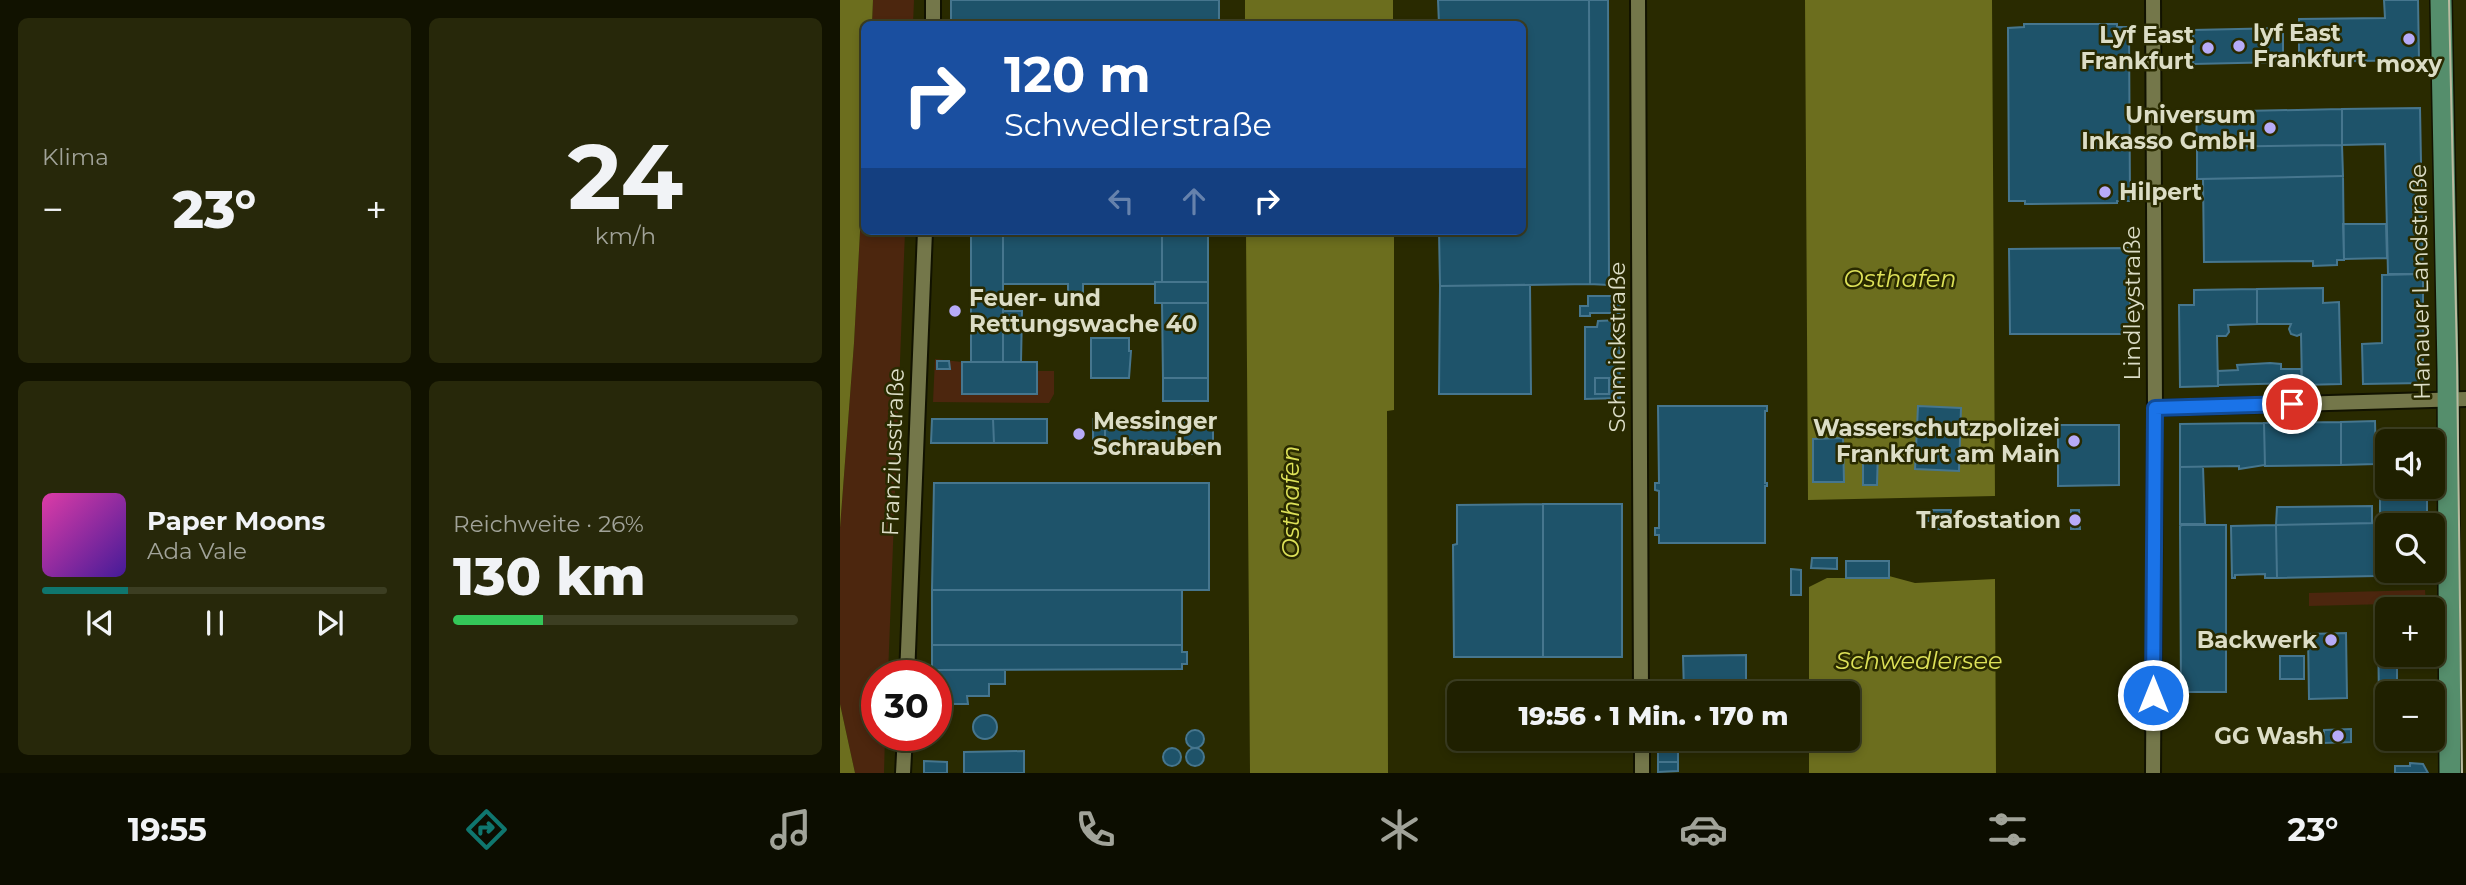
<!DOCTYPE html>
<html lang="de">
<meta charset="utf-8">
<style>
:root{--surface:#1f2000;--page:#27280a;--text:#f1f3f6;--muted:#a1a399;--line:#3c3e22;--accent:#0f766e}
body{margin:0;font-family:Montserrat,sans-serif;background:var(--page);color:var(--text);height:100vh;display:flex;flex-direction:column;font-size:26px;white-space:nowrap}
*{box-sizing:border-box;margin:0}
p{font-size:23px;color:var(--muted)}
.icon{flex:none;width:38px;height:38px;fill:none;stroke:currentColor;stroke-width:2;stroke-linecap:round;stroke-linejoin:round}
.map{position:relative;flex:1;overflow:hidden}
.sheet{display:flex;flex-direction:column;gap:18px;padding:18px;background:#111200;width:840px}
.sheet>*{flex:none}
.top-card{position:absolute;left:21px;top:21px;width:665px;height:214px;border-radius:10px;box-shadow:0 4px 10px #0003,0 0 0 2px var(--line);background:#1a4fa0;color:#fff;overflow:hidden}
.controls{position:absolute;left:1535px;top:429px;display:grid;gap:14px}
.controls a{display:grid;place-items:center;width:70px;height:70px;border-radius:10px;background:var(--surface);box-shadow:0 4px 10px #0003,0 0 0 2px var(--line);font-size:35px}
.speed{position:absolute;left:21px;top:660px;display:flex;gap:14px;font-size:35px;font-weight:700;text-align:center}
.speed>*{display:grid;place-content:center;width:91px;height:91px;border-radius:50%;background:var(--surface);box-shadow:0 4px 10px #0003,0 0 0 2px var(--line);line-height:1}
.speed .limit{border:10px solid #d22;background:#fff;color:#111}
.pin{position:absolute;display:grid;place-items:center;width:60px;height:60px;color:#fff;margin:-30px;border:4px solid #fff;border-radius:50%;box-shadow:0 2px 7px #0007}
.me{position:absolute;width:77px;margin:-38px;rotate:0deg;stroke-linejoin:round;filter:drop-shadow(0 0 5px #0008)}
.turn{display:flex;align-items:center;gap:24px;height:147px;padding:0 28px;font-size:32px}
.turn .icon{width:91px;height:91px;stroke-width:2.5}
.turn b{display:block;font-size:49px;line-height:60px}
.lanes{display:flex;align-items:center;height:66px;padding:0 28px;background:#0003;justify-content:center;gap:35px;direction:ltr}
.lanes .off{opacity:.35}
.big{font-size:52px;font-weight:800;line-height:1.1}
.sheet .widget{flex:1;display:flex;flex-direction:column;justify-content:center;gap:10px;min-width:0;padding:0 24px;border-radius:10px;background:var(--page)}
.sheet .dial{align-items:center;gap:0}
.dial b{font-size:91px;line-height:1}
.song{display:flex;align-items:center;gap:21px}
.cover{width:84px;height:84px;border-radius:10px;background:linear-gradient(135deg,hsl(320 70% 55%),hsl(260 70% 35%))}
.played{height:7px;border-radius:4px;background:linear-gradient(90deg,var(--accent) 25%,var(--line) 25%)}
.keys{display:flex;justify-content:space-around;direction:ltr}
.heat{display:flex;justify-content:space-between;align-items:center;font-size:38px;direction:ltr}
.charge{height:10px;border-radius:5px;background:linear-gradient(90deg,#34c759 26%,var(--line) 0)}
.sheet .tiles{flex:1;display:grid;gap:18px;grid-template-columns:repeat(2,1fr)}
.trip{position:absolute;left:607px;top:681px;width:413px;height:70px;border-radius:10px;background:var(--surface);box-shadow:0 4px 10px #0003,0 0 0 2px var(--line);font-weight:800;line-height:70px;text-align:center}
.menu{display:flex;height:112px;justify-content:space-around;align-items:center;background:#0c0d00;color:var(--muted)}
.menu .icon{width:49px;height:49px}
.menu .active{color:var(--accent)}
.menu b{font-size:32px;color:var(--text)}
main{display:flex;flex:1;min-height:0}
.map>svg:first-child{display:block}
.green{fill:#4c260e}
.water{fill:#6c6e1e}
.building{fill:#1e536a;stroke:#46768e;stroke-width:2}
.lines{fill:none;stroke-linecap:round;stroke-linejoin:round}
.minor-casing{stroke:#111200;stroke-width:18}
.primary-casing{stroke:#111200;stroke-width:24}
.minor{stroke:#74774a;stroke-width:14}
.primary{stroke:#558e6c;stroke-width:21}
.tram{stroke:#babba0;stroke-width:2}
.route-casing{stroke:#114b97;stroke-width:18}
.route{stroke:#1a73e8;stroke-width:12}
.poi-dot{fill:#b7abf8;stroke:#292a00;stroke-width:2.5}
.labels{text-anchor:middle;stroke-width:5;stroke-linejoin:round;paint-order:stroke}
.poi-label{font-size:23px;font-weight:bold;fill:#dcddc6;stroke:#292a00;text-anchor:end}
.street-label{font-size:23px;fill:#dcddc6;stroke:#292a00}
.water-label{font-size:24px;font-style:italic;fill:#dee258;stroke:#292a00}
</style>
<main>
<section class="sheet">
<div class="tiles">
<div class="widget"><p>Klima</p>
<div class="heat"><a>−</a><b class="big">23°</b><a>+</a></div>
</div>
<div class="widget dial"><b>24</b><p>km/h</p></div>
<div class="widget">
<div class="song"><i class="cover"></i><div><b>Paper Moons</b><p>Ada Vale</p></div></div>
<div class="played"></div>
<div class="keys"><svg class="icon" aria-label="previous" viewBox="0 0 24 24"><path d="M18 5L8 12l10 7zM5 5v14"/></svg><svg class="icon" aria-label="pause" viewBox="0 0 24 24"><path d="M8 5v14M16 5v14"/></svg><svg class="icon" aria-label="next" viewBox="0 0 24 24"><path d="M6 5l10 7-10 7zM19 5v14"/></svg></div>
</div>
<div class="widget"><p>Reichweite · 26%</p><b class="big">130 km</b><div class="charge"></div></div>
</div>
</section>
<div class="map">
<svg width="1626" height="773" viewBox="0 0 1626 773">
<rect width="100%" height="100%" fill="#292a00"/>
<path class="green" d="M 33,0 L 74,0 L 73,24 L 32,24 Z
M 24,158 L 24,231 L 65,231 L 48,675 L 37,676 L 37,735 L 45,735 L 44,773 L 15,773 L 0,704 L 0,528 L 14,343 Z
M 95,359 L 122,362 L 122,393 L 197,394 L 197,371 L 214,371 L 214,394 L 209,403 L 93,402 Z
M 1585,590 L 1586,603 L 1469,606 L 1469,593 Z"/>
<path class="water" d="M 0,0 L 33,0 L 32,24 L 24,24 L 24,158 L 14,343 L 0,528 Z
M 405,0 L 553,0 L 553,24 L 405,24 Z
M 965,0 L 1152,0 L 1155,496 L 968,500 Z
M 406,231 L 554,231 L 554,410 L 547,411 L 548,773 L 410,773 Z
M 1049,576 L 1075,583 L 1155,579 L 1156,773 L 969,773 L 969,739 L 1008,738 L 1008,693 L 969,693 L 969,587 L 987,578 L 1048,578 Z
M 0,704 L 15,773 L 0,773 Z"/>
<path class="building" d="M 111,0 L 379,0 L 379,24 L 111,24 Z
M 598,0 L 749,0 L 750,284 L 600,286 L 599,231 L 682,231 L 682,24 L 599,24 Z
M 749,0 L 768,0 L 769,285 L 750,284 Z
M 1544,0 L 1578,0 L 1579,60 L 1459,62 L 1459,19 L 1545,18 Z
M 1184,24 L 1277,24 L 1277,27 L 1289,27 L 1290,201 L 1277,201 L 1277,203 L 1185,204 L 1185,201 L 1169,201 L 1168,28 L 1184,27 Z
M 1443,28 L 1443,62 L 1353,64 L 1353,30 Z
M 1580,108 L 1583,274 L 1548,274 L 1545,144 L 1502,145 L 1502,109 Z
M 1502,109 L 1502,145 L 1356,147 L 1357,112 Z
M 1502,145 L 1503,176 L 1357,179 L 1357,147 Z
M 1503,176 L 1504,260 L 1497,260 L 1497,265 L 1473,266 L 1473,261 L 1364,262 L 1363,179 Z
M 1503,224 L 1546,224 L 1547,258 L 1504,259 Z
M 131,231 L 163,231 L 163,362 L 131,362 Z
M 163,231 L 322,231 L 322,282 L 315,282 L 315,284 L 243,284 L 243,292 L 228,292 L 228,284 L 163,284 Z
M 322,231 L 368,231 L 368,282 L 322,282 Z
M 1290,248 L 1290,334 L 1170,334 L 1169,249 Z
M 1583,274 L 1583,383 L 1523,384 L 1522,344 L 1542,343 L 1542,275 Z
M 315,282 L 368,282 L 368,303 L 315,303 Z
M 690,285 L 691,394 L 599,394 L 600,286 Z
M 1483,288 L 1483,303 L 1499,302 L 1501,384 L 1462,385 L 1461,334 L 1457,336 L 1451,334 L 1449,329 L 1451,324 L 1417,324 L 1417,289 Z
M 1417,289 L 1417,324 L 1388,325 L 1389,332 L 1386,336 L 1377,336 L 1378,386 L 1340,387 L 1339,305 L 1354,305 L 1354,290 Z
M 748,296 L 780,296 L 780,313 L 750,313 L 750,316 L 740,316 L 740,306 L 748,306 Z
M 322,303 L 368,303 L 368,378 L 323,378 Z
M 163,311 L 182,311 L 181,362 L 163,362 Z
M 779,320 L 780,398 L 745,399 L 745,327 L 757,327 L 758,321 Z
M 251,338 L 289,338 L 289,351 L 291,351 L 289,378 L 251,378 Z
M 97,361 L 109,361 L 110,369 L 97,369 Z
M 122,362 L 197,362 L 197,394 L 122,394 Z
M 1430,363 L 1441,364 L 1441,369 L 1461,369 L 1462,383 L 1378,385 L 1378,371 L 1398,370 L 1397,365 Z
M 323,378 L 368,378 L 368,401 L 323,401 Z
M 755,378 L 769,378 L 769,394 L 755,394 Z
M 818,406 L 927,406 L 927,411 L 925,411 L 925,483 L 927,483 L 927,486 L 925,486 L 925,543 L 819,543 L 819,535 L 815,535 L 815,528 L 819,528 L 819,491 L 815,490 L 815,483 L 819,483 Z
M 1078,406 L 1121,408 L 1119,471 L 1075,469 Z
M 265,418 L 265,449 L 253,449 L 253,419 Z
M 265,418 L 373,418 L 373,449 L 367,450 L 367,454 L 293,454 L 293,450 L 265,450 Z
M 92,419 L 153,419 L 154,443 L 91,443 Z
M 153,419 L 207,419 L 207,443 L 154,443 Z
M 1535,421 L 1536,464 L 1501,465 L 1501,422 Z
M 1501,422 L 1501,465 L 1425,466 L 1424,423 Z
M 1424,423 L 1425,465 L 1399,469 L 1399,466 L 1340,467 L 1340,424 Z
M 1218,425 L 1279,425 L 1279,485 L 1218,486 Z
M 1003,438 L 1004,482 L 973,482 L 973,439 Z
M 1023,450 L 1038,450 L 1037,485 L 1023,485 Z
M 1340,467 L 1363,467 L 1365,524 L 1340,524 Z
M 1540,476 L 1547,476 L 1547,486 L 1587,486 L 1587,525 L 1547,525 L 1547,570 L 1588,570 L 1588,575 L 1437,578 L 1436,525 L 1540,523 Z
M 94,483 L 369,483 L 369,590 L 92,590 Z
M 703,504 L 782,504 L 782,657 L 703,657 Z
M 703,504 L 703,657 L 614,657 L 613,545 L 617,544 L 617,505 Z
M 1532,506 L 1532,523 L 1436,525 L 1437,507 Z
M 1085,510 L 1111,510 L 1110,529 L 1093,529 L 1093,524 L 1098,524 L 1098,521 L 1085,521 Z
M 1231,510 L 1239,510 L 1240,529 L 1231,529 Z
M 1342,525 L 1386,525 L 1386,692 L 1341,692 L 1340,526 Z
M 1436,525 L 1437,578 L 1425,578 L 1425,574 L 1395,575 L 1395,578 L 1392,578 L 1391,526 Z
M 972,558 L 997,558 L 997,569 L 971,568 Z
M 1006,561 L 1049,561 L 1049,578 L 1006,578 Z
M 951,569 L 961,570 L 961,595 L 951,595 Z
M 92,590 L 342,590 L 342,645 L 92,645 Z
M 1538,630 L 1547,630 L 1547,654 L 1557,654 L 1557,693 L 1547,693 L 1547,700 L 1539,700 Z
M 1506,633 L 1507,698 L 1469,699 L 1468,634 Z
M 92,645 L 342,645 L 342,652 L 347,652 L 347,664 L 342,664 L 342,669 L 92,670 Z
M 906,655 L 906,693 L 844,693 L 843,656 Z
M 1440,656 L 1464,656 L 1464,679 L 1440,679 Z
M 82,670 L 165,670 L 165,684 L 149,684 L 149,696 L 127,696 L 128,704 L 96,704 L 96,676 L 82,676 Z
M133 727a12 12 0 1 1 24 0a12 12 0 1 1-24 0Z
M 1511,729 L 1511,742 L 1484,743 L 1484,730 Z
M346 739a9 9 0 1 1 18 0a9 9 0 1 1-18 0Z
M 818,738 L 906,738 L 906,750 L 838,751 L 838,762 L 818,762 Z
M346 757a9 9 0 1 1 18 0a9 9 0 1 1-18 0Z
M323 757a9 9 0 1 1 18 0a9 9 0 1 1-18 0Z
M 184,751 L 184,773 L 124,773 L 124,752 Z
M 84,761 L 107,762 L 107,773 L 84,773 Z
M 818,762 L 838,762 L 838,771 L 818,772 Z
M 1570,763 L 1583,764 L 1588,773 L 1555,773 L 1555,766 L 1570,766 Z"/>
<g class="lines">
<defs>
<path id="minor" d="M 798,0 L 801,693
M 93,24 L 93,0
M 1315,408 L 1626,399
M 67,676 L 85,231
M 802,738 L 802,773
M 63,773 L 65,735
M 1313,773 L 1315,408 L 1313,0"/>
<path id="primary" d="M 1601,0 L 1608,370 L 1610,773"/>
</defs>
<use href="#minor" class="minor-casing"/>
<use href="#primary" class="primary-casing"/>
<use href="#minor" class="minor"/>
<use href="#primary" class="primary"/>
<path class="tram" d="M 1609,0 L 1617,358 L 1622,773"/>
</g>
<g class="lines">
<defs>
<path id="route" d="M 1313,695 L 1315,408 L 1452,404"/>
</defs>
<use href="#route" class="route-casing"/>
<use href="#route" class="route"/>
</g>
<g class="poi-dot">
<circle cx="1569" cy="39" r="7"/>
<circle cx="1399" cy="46" r="7"/>
<circle cx="1368" cy="48" r="7"/>
<circle cx="1430" cy="128" r="7"/>
<circle cx="1265" cy="192" r="7"/>
<circle cx="115" cy="311" r="7"/>
<circle cx="239" cy="434" r="7"/>
<circle cx="1234" cy="441" r="7"/>
<circle cx="1235" cy="520" r="7"/>
<circle cx="1491" cy="640" r="7"/>
<circle cx="1498" cy="736" r="7"/>
</g>
<g class="labels">
<g class="poi-label">
<text x="1413" y="41" text-anchor="start">lyf East<tspan x="1413" dy="26">Frankfurt</tspan></text>
<text x="1354" y="43">Lyf East<tspan x="1354" dy="26">Frankfurt</tspan></text>
<text x="1569" y="72" text-anchor="middle">moxy</text>
<text x="1416" y="123">Universum<tspan x="1416" dy="26">Inkasso GmbH</tspan></text>
<text x="1279" y="200" text-anchor="start">Hilpert</text>
<text x="129" y="306" text-anchor="start">Feuer- und<tspan x="129" dy="26">Rettungswache 40</tspan></text>
<text x="253" y="429" text-anchor="start">Messinger<tspan x="253" dy="26">Schrauben</tspan></text>
<text x="1220" y="436">Wasserschutzpolizei<tspan x="1220" dy="26">Frankfurt am Main</tspan></text>
<text x="1221" y="528">Trafostation</text>
<text x="1477" y="648">Backwerk</text>
<text x="1484" y="744">GG Wash</text>
</g>
<g class="street-label">
<text transform="translate(1580 282) rotate(-91)" y="8">Hanauer Landstraße</text>
<text transform="translate(1292 303) rotate(-90)" y="8">Lindleystraße</text>
<text transform="translate(777 347) rotate(-90)" y="8">Schmickstraße</text>
<text transform="translate(53 452) rotate(-88)" y="8">Franziusstraße</text>
</g>
<g class="water-label">
<text x="1060" y="287">Osthafen</text>
<text transform="translate(451 502) rotate(-90)" y="8">Osthafen</text>
<text x="1079" y="669">Schwedlersee</text>
</g>
</g>
</svg>
<div class="controls">
<a><svg class="icon" aria-label="sound" viewBox="0 0 24 24"><path d="M4 9h4l5-4v14l-5-4H4zM17 9q2 3 0 6"/></svg></a>
<a><svg class="icon" aria-label="search" viewBox="0 0 24 24"><circle cx="10" cy="10" r="6"/><path d="M15 15l6 6"/></svg></a>
<a>+</a>
<a>−</a>
</div>
<div class="speed"><div class="limit">30</div></div>
<div class="pin" style="left:1452px;top:404px;background:#d93025"><svg class="icon" aria-label="arrive" viewBox="0 0 24 24"><path d="M6 21V4h12l-3 4 3 4H6"/></svg></div>
<svg class="me" style="left:1313px;top:695px" viewBox="-20 -20 40 40"><circle r="17" fill="#1a73e8" stroke="#fff" stroke-width="3"/><path d="M0-11L8 9 0 5-8 9z" fill="#fff"/></svg>
<div class="trip">19:56 · 1 Min. · 170 m</div>
<div class="top-card">
<div class="turn"><svg class="icon" aria-label="right" viewBox="0 0 24 24"><path d="M7 20v-9h11M14 6l5 5-5 5"/></svg><div><b>120 m</b>Schwedlerstraße</div></div>
<div class="lanes"><svg class="icon off" aria-label="left" viewBox="0 0 24 24"><path d="M17 20v-9H6M10 6l-5 5 5 5"/></svg><svg class="icon off" aria-label="ahead" viewBox="0 0 24 24"><path d="M12 20V5M6 11l6-6 6 6"/></svg><svg class="icon" aria-label="right" viewBox="0 0 24 24"><path d="M7 20v-9h11M14 6l5 5-5 5"/></svg></div>
</div>
</div>
</main>
<nav class="menu">
<b>19:55</b>
<svg class="icon active" aria-label="directions" viewBox="0 0 24 24"><path d="M12 3l9 9-9 9-9-9zM9 14v-3h6M13 9l2 2-2 2"/></svg>
<svg class="icon" aria-label="music" viewBox="0 0 24 24"><path d="M9 18V5l10-2v13"/><circle cx="6" cy="18" r="3"/><circle cx="16" cy="16" r="3"/></svg>
<svg class="icon" aria-label="phone" viewBox="0 0 24 24"><path d="M5 4h4l2 5-3 2q2 4 5 5l2-3 5 2v4C11 20 4 13 5 4z"/></svg>
<svg class="icon" aria-label="climate" viewBox="0 0 24 24"><path d="M12 3v18M4 7l16 10M4 17L20 7"/></svg>
<svg class="icon" aria-label="car" viewBox="0 0 24 24"><path d="M5 17H2v-5l4-1 3-4h7l3 4 3 1v5h-3M9 17h6M6 11h13"/><circle cx="7" cy="17" r="2"/><circle cx="17" cy="17" r="2"/></svg>
<svg class="icon" aria-label="filters" viewBox="0 0 24 24"><path d="M4 7h16M4 17h16"/><circle cx="9" cy="7" r="2"/><circle cx="15" cy="17" r="2"/></svg>
<b>23°</b>
</nav>
